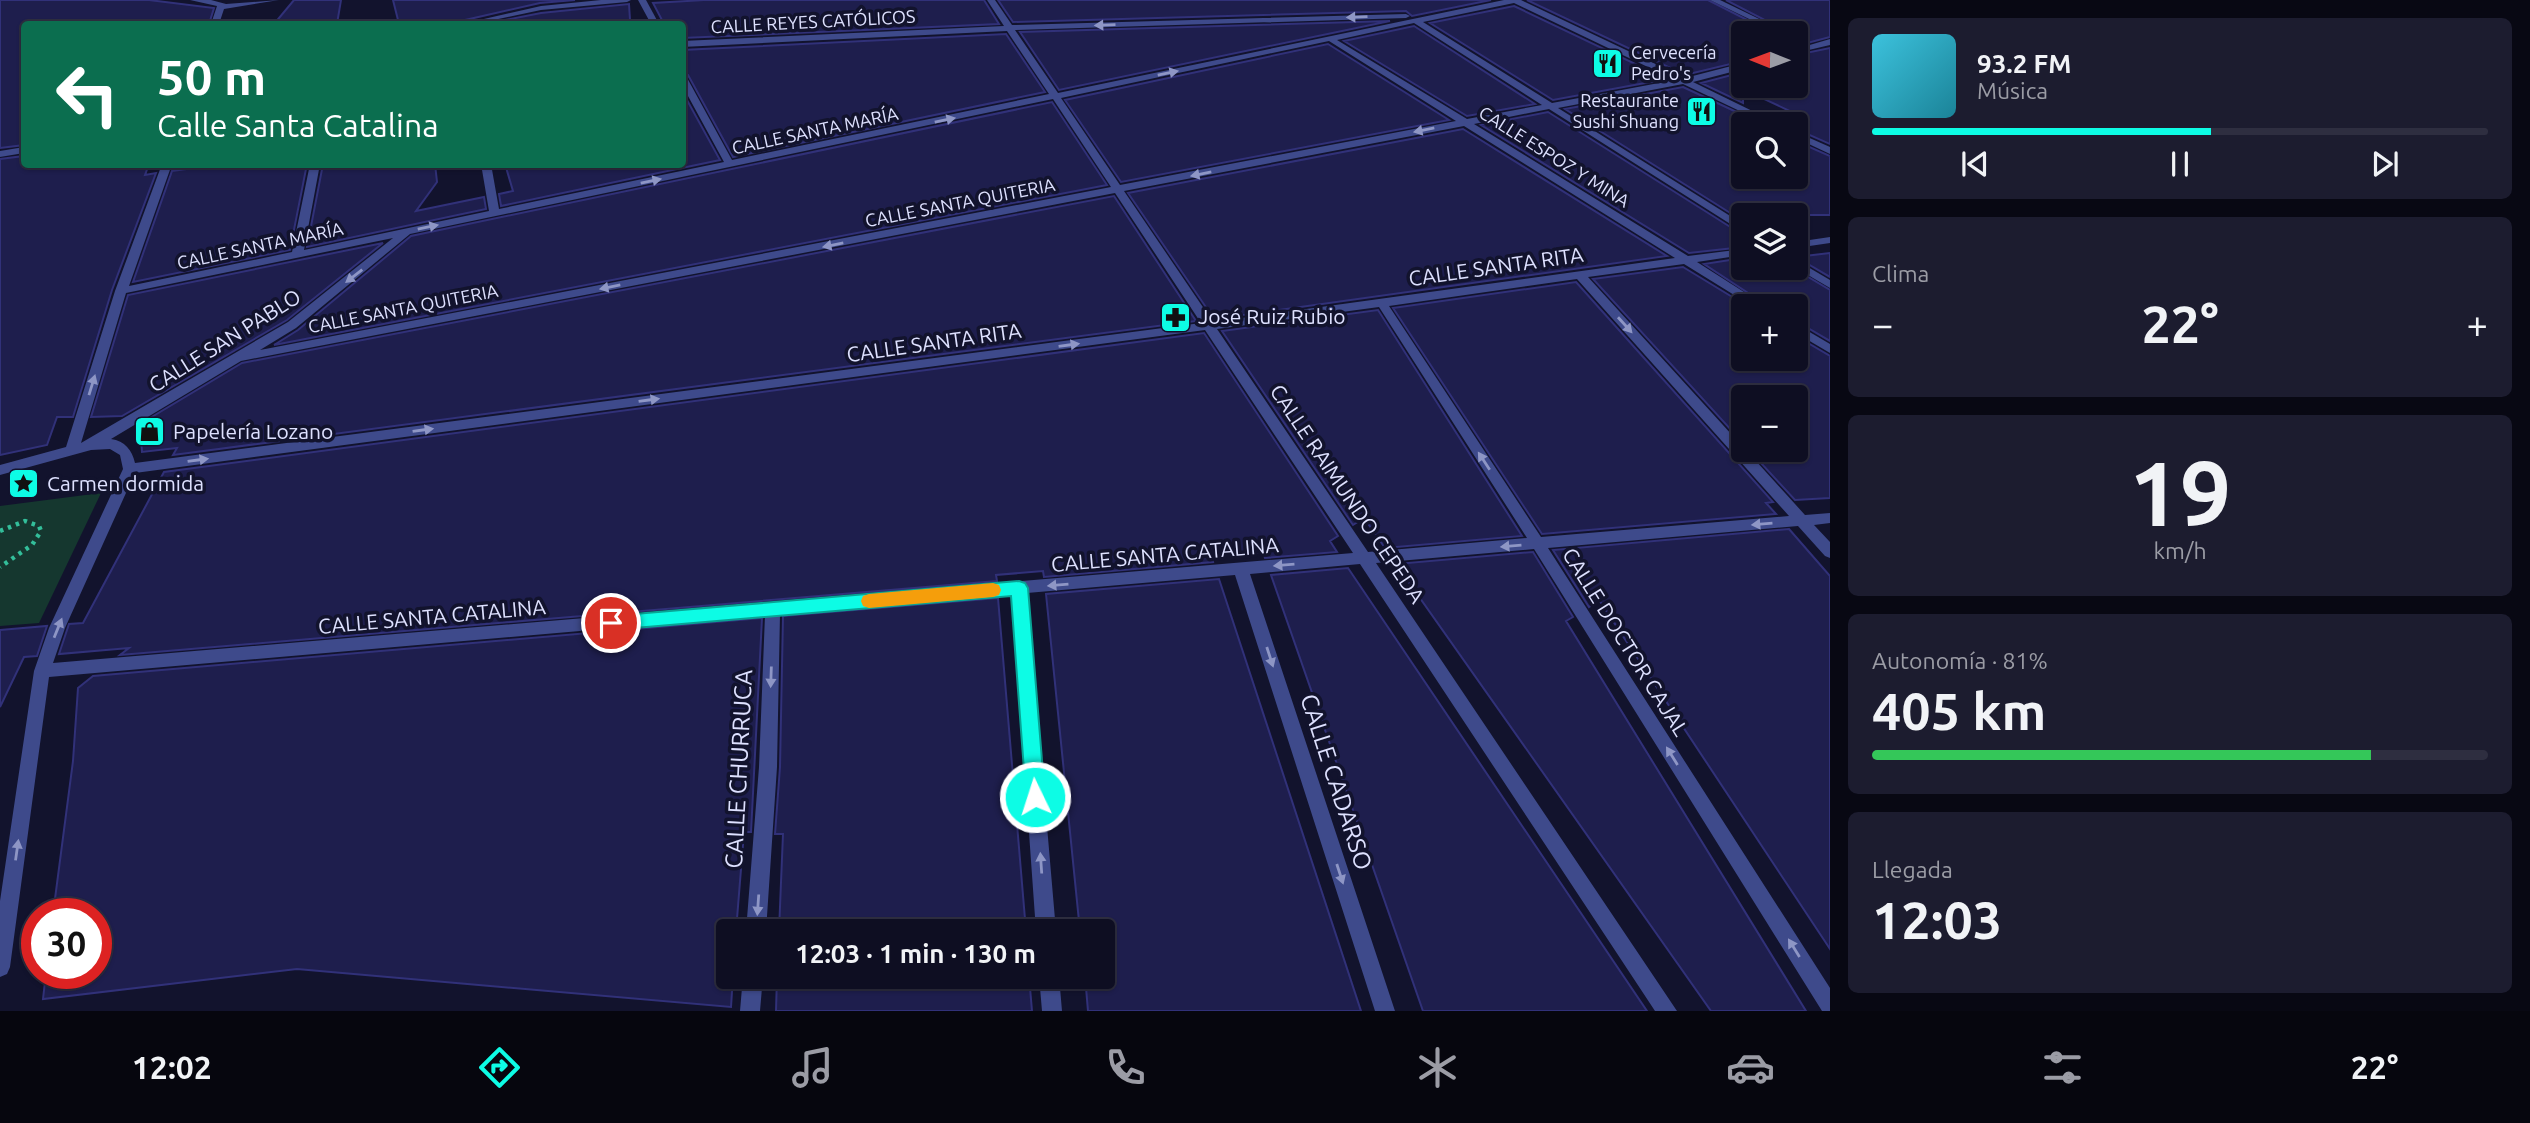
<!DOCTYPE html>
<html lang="es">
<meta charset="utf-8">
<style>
:root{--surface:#0e0e22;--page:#1c1c2f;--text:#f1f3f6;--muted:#9b9ca5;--line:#2e2e40;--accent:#0dfce5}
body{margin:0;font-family:Ubuntu,sans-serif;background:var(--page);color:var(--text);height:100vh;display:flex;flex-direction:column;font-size:26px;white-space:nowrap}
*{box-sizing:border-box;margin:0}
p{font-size:23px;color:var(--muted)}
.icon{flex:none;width:38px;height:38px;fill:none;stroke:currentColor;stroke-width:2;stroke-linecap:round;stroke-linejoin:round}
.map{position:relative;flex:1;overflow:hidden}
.panel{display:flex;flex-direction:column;gap:18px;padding:18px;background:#080813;width:700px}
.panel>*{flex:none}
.top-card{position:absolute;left:21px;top:21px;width:665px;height:147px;border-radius:7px;box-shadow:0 2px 5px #0004,0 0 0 2px var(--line);background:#0b6e4f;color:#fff;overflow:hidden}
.needle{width:46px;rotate:271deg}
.fabs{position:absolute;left:1731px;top:21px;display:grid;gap:14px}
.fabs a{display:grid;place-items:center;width:77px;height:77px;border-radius:7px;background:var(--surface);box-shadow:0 2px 5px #0004,0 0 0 2px var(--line);font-size:35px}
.speed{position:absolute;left:21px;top:898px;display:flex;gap:14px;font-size:35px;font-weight:700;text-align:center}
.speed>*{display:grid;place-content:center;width:91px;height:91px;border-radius:50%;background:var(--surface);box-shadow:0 2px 5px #0004,0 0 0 2px var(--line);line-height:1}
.speed .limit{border:10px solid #d22;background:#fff;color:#111}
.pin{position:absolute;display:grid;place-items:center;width:60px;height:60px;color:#fff;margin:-30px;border:4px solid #fff;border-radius:50%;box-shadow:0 2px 7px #0007}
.me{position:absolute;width:77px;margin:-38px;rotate:356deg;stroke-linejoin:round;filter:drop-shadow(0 0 5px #0008)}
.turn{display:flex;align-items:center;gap:24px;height:147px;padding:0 21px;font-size:32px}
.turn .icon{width:91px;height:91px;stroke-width:2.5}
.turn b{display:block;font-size:49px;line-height:60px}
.big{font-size:52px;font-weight:700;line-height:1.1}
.panel .tile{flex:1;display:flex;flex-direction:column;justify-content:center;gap:10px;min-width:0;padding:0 24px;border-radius:10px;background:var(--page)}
.panel .dial{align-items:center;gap:0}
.dial b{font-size:91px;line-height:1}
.song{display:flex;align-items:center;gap:21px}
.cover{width:84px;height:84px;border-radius:10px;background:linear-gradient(135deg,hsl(190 70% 55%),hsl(190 70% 35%))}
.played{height:7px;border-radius:4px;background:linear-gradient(90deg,var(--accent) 55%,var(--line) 55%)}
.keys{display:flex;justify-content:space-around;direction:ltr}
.heat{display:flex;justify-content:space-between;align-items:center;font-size:38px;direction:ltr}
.charge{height:10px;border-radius:5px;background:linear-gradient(90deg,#34c759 81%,var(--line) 0)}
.trip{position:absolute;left:716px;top:919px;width:399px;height:70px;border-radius:7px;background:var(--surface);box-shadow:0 2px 5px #0004,0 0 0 2px var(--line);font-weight:700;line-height:70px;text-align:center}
.tabs{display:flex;height:112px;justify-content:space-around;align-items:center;background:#06060e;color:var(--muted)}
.tabs .icon{width:49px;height:49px}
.tabs .on{color:var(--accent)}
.tabs b{font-size:32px;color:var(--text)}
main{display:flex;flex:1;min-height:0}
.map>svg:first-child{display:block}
.green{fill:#15372f}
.building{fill:#1e1e4d;stroke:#313179;stroke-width:2}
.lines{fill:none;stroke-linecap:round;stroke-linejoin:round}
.path{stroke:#33be9a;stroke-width:4.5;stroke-dasharray:3.5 5;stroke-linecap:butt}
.street{fill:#3e4a8b;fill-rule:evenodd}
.oneway{fill:#8e96c5}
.route{fill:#0dfce5;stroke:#08a495;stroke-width:2}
.slow{fill:#f59e0b}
.labels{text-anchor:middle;stroke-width:7;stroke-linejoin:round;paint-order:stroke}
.far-street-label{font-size:18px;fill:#dee1ff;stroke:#12132d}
.far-poi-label{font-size:18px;fill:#dee1ff;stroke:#12132d;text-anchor:start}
.street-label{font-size:21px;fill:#dee1ff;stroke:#12132d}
.poi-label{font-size:21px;fill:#dee1ff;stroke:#12132d;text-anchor:start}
.near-street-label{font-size:24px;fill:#dee1ff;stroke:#12132d}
</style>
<main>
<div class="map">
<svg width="1830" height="1011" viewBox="0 0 1830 1011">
<rect width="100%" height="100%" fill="#12132d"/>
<path class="green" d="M 101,493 L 39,623 L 0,626 L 0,506 Z"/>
<path class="building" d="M 0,0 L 149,0 L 214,8 L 209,24 L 24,24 L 24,145 L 0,148 Z
M 294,0 L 341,0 L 337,24 L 274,24 Z
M 393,0 L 575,0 L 540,3 L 461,21 L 459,24 L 399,24 Z
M 704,0 L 984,0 L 999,24 L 682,38 L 682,24 L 664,24 L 653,3 Z
M 998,0 L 1491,0 L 1412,16 L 1406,11 L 1013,22 Z
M 1527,0 L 1708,0 L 1773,33 L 1743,33 L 1743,61 L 1685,75 Z
M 1726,0 L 1830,0 L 1830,37 L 1796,46 L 1796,33 L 1790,33 Z
M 629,4 L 630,20 L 560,24 L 485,24 L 541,13 Z
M 1514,6 L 1667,79 L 1553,100 L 1430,23 Z
M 1390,21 L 1059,90 L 1020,32 Z
M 1414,26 L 1535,104 L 1467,116 L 1344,41 Z
M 1006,34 L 1045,92 L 733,157 L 688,75 L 682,71 L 682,50 Z
M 1328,44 L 1449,120 L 1121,182 L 1065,100 Z
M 1830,48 L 1830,144 L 1796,129 L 1796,114 L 1743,89 L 1743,103 L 1701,83 L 1743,72 L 1743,86 L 1796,86 L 1796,55 Z
M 1683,87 L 1743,115 L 1743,177 L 1796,177 L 1796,141 L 1830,156 L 1830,215 L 1743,215 L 1743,221 L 1565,109 Z
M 682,91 L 720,160 L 501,206 L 499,194 L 513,191 L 505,164 L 682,164 Z
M 1052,102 L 1107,185 L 274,345 L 298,330 L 411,236 Z
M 1548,112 L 1743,235 L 1743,247 L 1689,253 L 1481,125 Z
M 1463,129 L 1667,256 L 1214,319 L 1128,193 Z
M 24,156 L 24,164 L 149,164 L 145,175 L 156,173 L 112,290 L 73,417 L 57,417 L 47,445 L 0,455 L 0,159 Z
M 223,164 L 307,164 L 290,250 L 133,282 L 172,171 Z
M 323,164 L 435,164 L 437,182 L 416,211 L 484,197 L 486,209 L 307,247 Z
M 1114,196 L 1196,321 L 173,455 L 177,448 L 142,452 L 140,424 L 242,363 Z
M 383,243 L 287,320 L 122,416 L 91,417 L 128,295 Z
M 1830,253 L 1830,277 L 1796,257 Z
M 1743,258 L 1743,268 L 1793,268 L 1830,290 L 1830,341 L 1796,321 L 1796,306 L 1768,306 L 1704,264 Z
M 1683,267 L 1747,306 L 1743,306 L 1743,359 L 1796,359 L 1796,336 L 1830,356 L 1830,498 L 1795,500 L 1749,450 L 1796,450 L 1796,397 L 1743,397 L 1743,443 L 1593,279 Z
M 1576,282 L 1773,502 L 1766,503 L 1776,514 L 1542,534 L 1393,308 Z
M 1378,310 L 1522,536 L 1385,548 L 1364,518 L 1353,525 L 1222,331 Z
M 1204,333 L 1338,536 L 1330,541 L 1337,552 L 1265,558 L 1263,552 L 1211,556 L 1213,562 L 1044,577 L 1043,571 L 996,575 L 997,581 L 120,655 L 129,648 L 59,654 L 69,624 L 83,623 L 164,472 Z
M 1789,529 L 1830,576 L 1830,949 L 1599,600 L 1589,607 L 1553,550 Z
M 1533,552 L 1573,617 L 1566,621 L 1806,1011 L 1711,1011 L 1396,564 Z
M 1348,568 L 1647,1011 L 1423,1011 L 1271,575 Z
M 1219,579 L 1361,1011 L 1088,1011 L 1085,976 L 1102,976 L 1102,931 L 1080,931 L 1046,594 Z
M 998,598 L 1026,931 L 779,931 L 783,834 L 775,834 L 780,767 L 783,616 Z
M 762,618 L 751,832 L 744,832 L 736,931 L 728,931 L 728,976 L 733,976 L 731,1007 L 297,969 L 43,999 L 46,973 L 96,973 L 96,914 L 53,914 L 73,761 L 78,688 L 93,676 Z
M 47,626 L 37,656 L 24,657 L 0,707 L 0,630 Z
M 777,976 L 1029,976 L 1032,1011 L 776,1011 Z"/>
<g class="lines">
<path class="path" d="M 0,531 L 25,521 L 39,526 L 41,531 L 32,545 L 0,567"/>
<path class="street" d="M 190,0 L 211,0 L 226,4 L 279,0 L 224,9 L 219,24 L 211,24 L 217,6 Z
M 601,0 L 631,0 L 627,2 L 541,10 L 475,24 L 462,24 L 541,6 Z
M 638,0 L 646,0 L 659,24 L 651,24 Z
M 987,0 L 995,0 L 1012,25 L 1406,14 L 1410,16 L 1406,18 L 1015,30 L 1058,93 L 1504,0 L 1521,0 L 1685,78 L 1743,63 L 1743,69 L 1693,82 L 1779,124 L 1767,124 L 1683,84 L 1558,108 L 1743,224 L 1743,232 L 1549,109 L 1474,124 L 1688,256 L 1743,249 L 1743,255 L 1697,262 L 1766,306 L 1752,306 L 1684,264 L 1588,277 L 1743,447 L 1743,450 L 1746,450 L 1805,515 L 1830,513 L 1830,523 L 1814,525 L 1830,542 L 1830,558 L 1825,556 L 1798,526 L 1548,548 L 1830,988 L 1830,1011 L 1822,1011 L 1534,549 L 1376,563 L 1677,1011 L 1655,1011 L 1360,564 L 1250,574 L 1395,1011 L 1375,1011 L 1235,575 L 1027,593 L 1056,931 L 1036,931 L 1012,594 L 780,614 L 777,767 L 766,931 L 746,931 L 759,767 L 765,615 L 49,677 L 10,967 L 7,974 L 0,977 L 0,901 L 34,671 L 49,628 L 123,469 L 120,455 L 110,449 L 91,450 L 0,475 L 0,465 L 66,447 L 115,291 L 162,164 L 172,164 L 129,286 L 292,252 L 310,164 L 320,164 L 304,250 L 489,211 L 481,164 L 491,164 L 499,209 L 724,162 L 682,85 L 682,73 L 686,76 L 732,160 L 1049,94 L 1007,31 L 682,47 L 682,41 L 1004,26 ZM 1514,3 L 1675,80 L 1552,103 L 1423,22 ZM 1414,23 L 1542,105 L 1467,119 L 1337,40 ZM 1329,41 L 1456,121 L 1120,185 L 1061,98 ZM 1053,99 L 1111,187 L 260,350 L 296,328 L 410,234 ZM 1464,126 L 1675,258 L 1213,322 L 1124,191 ZM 1115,193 L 1201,323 L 135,463 C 132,450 125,441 111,439 L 241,361 ZM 393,238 L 288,322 L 81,443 L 126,293 ZM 1577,279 L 1789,516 L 1541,537 L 1389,306 ZM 1379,307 L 1527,538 L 1368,552 L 1217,329 ZM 1205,330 L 1353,553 L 53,663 L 65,628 L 135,473 Z
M 1710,0 L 1720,0 L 1788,33 L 1778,33 Z
M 1830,39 L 1830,45 L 1796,53 L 1796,49 Z
M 1796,132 L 1830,147 L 1830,154 L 1796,138 Z
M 24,147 L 24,153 L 0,157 L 0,151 Z
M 1830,237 L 1830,243 L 1796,248 L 1796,242 Z
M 1796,260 L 1830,280 L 1830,288 L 1796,268 Z
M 1796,324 L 1830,344 L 1830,353 L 1796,333 Z
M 743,976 L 763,976 L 760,1011 L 740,1011 Z
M 1039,976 L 1059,976 L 1062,1011 L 1042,1011 Z"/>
</g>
<defs><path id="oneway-solid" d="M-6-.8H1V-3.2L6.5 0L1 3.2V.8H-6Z" transform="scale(1.75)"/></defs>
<g class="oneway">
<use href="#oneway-solid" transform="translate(1357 17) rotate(178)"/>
<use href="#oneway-solid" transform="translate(1105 25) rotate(178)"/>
<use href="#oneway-solid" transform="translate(1168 73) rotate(-12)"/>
<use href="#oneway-solid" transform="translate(945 120) rotate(-12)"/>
<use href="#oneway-solid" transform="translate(1424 130) rotate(169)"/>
<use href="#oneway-solid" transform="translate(1201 174) rotate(169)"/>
<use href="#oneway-solid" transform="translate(651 181) rotate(-12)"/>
<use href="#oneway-solid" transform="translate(428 227) rotate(-12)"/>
<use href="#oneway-solid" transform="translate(833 245) rotate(169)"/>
<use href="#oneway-solid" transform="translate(354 276) rotate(142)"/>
<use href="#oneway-solid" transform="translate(610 287) rotate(169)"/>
<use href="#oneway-solid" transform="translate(1625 325) rotate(48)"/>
<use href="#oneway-solid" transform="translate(1069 345) rotate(-8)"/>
<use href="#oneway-solid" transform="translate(92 385) rotate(-73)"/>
<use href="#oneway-solid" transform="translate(649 400) rotate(-8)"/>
<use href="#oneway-solid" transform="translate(423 430) rotate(-8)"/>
<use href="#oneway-solid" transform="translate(198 460) rotate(-8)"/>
<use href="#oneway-solid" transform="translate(1484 461) rotate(-123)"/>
<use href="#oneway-solid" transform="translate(1762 524) rotate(175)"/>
<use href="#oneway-solid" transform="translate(1511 546) rotate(175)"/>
<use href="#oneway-solid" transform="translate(1284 565) rotate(175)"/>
<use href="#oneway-solid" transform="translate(1058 585) rotate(175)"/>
<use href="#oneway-solid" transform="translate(58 628) rotate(-68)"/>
<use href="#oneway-solid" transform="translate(1270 657) rotate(72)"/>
<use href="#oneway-solid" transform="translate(771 677) rotate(92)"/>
<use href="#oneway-solid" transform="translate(1672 756) rotate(-122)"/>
<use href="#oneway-solid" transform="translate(17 850) rotate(-82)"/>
<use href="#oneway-solid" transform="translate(1041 863) rotate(-94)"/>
<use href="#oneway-solid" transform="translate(1340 874) rotate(72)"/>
<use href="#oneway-solid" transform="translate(758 905) rotate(94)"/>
<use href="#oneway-solid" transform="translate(1794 948) rotate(-122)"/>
</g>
<path class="route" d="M 1019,581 L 1025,583 L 1028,588 L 1045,797 L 1043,804 L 1035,807 L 1028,804 L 1026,797 L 1011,596 L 611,630 L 605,628 L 602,623 L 605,618 L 611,616 Z"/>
<path class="slow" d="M 993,583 L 999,585 L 1001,590 L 999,595 L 993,597 L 869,608 L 863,606 L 861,601 L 863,596 L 869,594 Z"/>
<defs>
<symbol id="restaurant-square" viewBox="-11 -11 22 22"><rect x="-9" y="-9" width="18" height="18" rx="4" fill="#0dfce5" stroke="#12132d"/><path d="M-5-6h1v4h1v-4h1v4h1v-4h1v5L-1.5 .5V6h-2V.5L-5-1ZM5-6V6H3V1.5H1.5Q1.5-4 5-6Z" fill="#111"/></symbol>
<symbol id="pharmacy-square" viewBox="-11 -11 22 22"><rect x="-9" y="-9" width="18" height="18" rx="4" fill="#0dfce5" stroke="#12132d"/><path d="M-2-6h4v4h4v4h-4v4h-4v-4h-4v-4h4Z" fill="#111"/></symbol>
<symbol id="shop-square" viewBox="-11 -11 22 22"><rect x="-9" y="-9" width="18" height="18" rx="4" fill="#0dfce5" stroke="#12132d"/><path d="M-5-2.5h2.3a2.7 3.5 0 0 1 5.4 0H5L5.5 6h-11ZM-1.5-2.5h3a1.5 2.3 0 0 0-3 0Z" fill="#111"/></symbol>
<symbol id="sight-square" viewBox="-11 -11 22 22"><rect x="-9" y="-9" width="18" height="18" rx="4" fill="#0dfce5" stroke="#12132d"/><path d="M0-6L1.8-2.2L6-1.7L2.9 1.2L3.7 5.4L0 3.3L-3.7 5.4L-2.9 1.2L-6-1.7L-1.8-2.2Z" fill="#111"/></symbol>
</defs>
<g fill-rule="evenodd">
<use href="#restaurant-square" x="1590" y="46" width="35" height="35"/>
<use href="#restaurant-square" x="1684" y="94" width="35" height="35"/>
<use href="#pharmacy-square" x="1158" y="300" width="35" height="35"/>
<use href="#shop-square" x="132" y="414" width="35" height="35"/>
<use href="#sight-square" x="6" y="466" width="35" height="35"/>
</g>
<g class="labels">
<g class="far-street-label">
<text transform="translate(813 22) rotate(-3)" y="6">CALLE REYES CATÓLICOS</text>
<text transform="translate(815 131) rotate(-12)" y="6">CALLE SANTA MARÍA</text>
<text transform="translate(1554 157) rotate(32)" y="6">CALLE ESPOZ Y MINA</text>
<text transform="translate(960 203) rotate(-11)" y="6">CALLE SANTA QUITERIA</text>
<text transform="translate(260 246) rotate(-12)" y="6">CALLE SANTA MARÍA</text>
<text transform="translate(403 309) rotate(-11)" y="6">CALLE SANTA QUITERIA</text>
</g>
<g class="far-poi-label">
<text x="1631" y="59">Cervecería<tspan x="1631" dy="21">Pedro's</tspan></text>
<text x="1679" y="107" text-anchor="end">Restaurante<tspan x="1679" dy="21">Sushi Shuang</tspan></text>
</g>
<g class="street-label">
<text transform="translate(1496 267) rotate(-8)" y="7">CALLE SANTA RITA</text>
<text transform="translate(225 341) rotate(-32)" y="7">CALLE SAN PABLO</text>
<text transform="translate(934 343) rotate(-8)" y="7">CALLE SANTA RITA</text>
<text transform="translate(1347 494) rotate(56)" y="7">CALLE RAIMUNDO CEPEDA</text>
<text transform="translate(1165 555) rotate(-5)" y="7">CALLE SANTA CATALINA</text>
<text transform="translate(432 617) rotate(-5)" y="7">CALLE SANTA CATALINA</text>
<text transform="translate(1625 642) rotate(58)" y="7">CALLE DOCTOR CAJAL</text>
</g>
<g class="poi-label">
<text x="1198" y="324">José Ruiz Rubio</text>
<text x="173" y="439">Papelería Lozano</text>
<text x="47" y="491">Carmen dormida</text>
</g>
<g class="near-street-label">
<text transform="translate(739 769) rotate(-87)" y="8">CALLE CHURRUCA</text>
<text transform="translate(1336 782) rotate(72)" y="8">CALLE CADARSO</text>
</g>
</g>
</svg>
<div class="fabs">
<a><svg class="needle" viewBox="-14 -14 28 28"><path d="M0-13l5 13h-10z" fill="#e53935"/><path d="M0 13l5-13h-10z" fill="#9b9ca5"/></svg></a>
<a><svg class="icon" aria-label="search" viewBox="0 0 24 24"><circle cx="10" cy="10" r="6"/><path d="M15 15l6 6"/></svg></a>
<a><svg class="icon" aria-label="layers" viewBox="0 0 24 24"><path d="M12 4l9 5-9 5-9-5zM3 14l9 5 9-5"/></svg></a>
<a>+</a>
<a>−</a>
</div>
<div class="speed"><div class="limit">30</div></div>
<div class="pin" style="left:611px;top:623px;background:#d93025"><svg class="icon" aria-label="arrive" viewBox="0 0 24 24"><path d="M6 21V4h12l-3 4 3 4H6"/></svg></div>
<svg class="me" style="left:1035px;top:797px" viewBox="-20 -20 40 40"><circle r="17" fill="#0dfce5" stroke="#fff" stroke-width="3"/><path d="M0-11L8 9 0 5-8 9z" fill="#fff"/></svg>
<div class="trip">12:03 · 1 min · 130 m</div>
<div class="top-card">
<div class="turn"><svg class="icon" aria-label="left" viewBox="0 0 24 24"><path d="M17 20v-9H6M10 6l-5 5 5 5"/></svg><div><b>50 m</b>Calle Santa Catalina</div></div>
</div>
</div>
<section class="panel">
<div class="tile">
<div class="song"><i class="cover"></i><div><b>93.2 FM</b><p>Música</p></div></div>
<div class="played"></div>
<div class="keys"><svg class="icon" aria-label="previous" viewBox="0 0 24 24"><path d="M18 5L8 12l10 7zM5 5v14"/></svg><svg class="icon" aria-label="pause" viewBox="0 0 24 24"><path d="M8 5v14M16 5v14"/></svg><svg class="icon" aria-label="next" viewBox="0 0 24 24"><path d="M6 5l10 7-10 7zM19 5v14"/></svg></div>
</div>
<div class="tile"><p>Clima</p>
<div class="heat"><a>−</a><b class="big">22°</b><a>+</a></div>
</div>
<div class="tile dial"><b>19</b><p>km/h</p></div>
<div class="tile"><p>Autonomía · 81%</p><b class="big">405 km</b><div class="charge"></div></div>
<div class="tile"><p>Llegada</p><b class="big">12:03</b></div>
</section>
</main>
<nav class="tabs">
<b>12:02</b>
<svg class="icon on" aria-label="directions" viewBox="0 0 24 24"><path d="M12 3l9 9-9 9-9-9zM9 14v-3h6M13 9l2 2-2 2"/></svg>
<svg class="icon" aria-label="music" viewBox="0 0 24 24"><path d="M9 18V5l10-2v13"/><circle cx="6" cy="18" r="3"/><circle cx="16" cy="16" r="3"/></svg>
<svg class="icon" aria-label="phone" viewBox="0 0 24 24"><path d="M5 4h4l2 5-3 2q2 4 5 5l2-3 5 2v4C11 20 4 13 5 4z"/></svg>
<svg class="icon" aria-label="climate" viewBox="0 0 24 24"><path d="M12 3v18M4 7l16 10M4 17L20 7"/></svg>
<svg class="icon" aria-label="car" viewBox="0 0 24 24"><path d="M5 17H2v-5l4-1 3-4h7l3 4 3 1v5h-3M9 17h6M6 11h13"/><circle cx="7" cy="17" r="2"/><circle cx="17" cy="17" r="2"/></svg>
<svg class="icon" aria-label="filters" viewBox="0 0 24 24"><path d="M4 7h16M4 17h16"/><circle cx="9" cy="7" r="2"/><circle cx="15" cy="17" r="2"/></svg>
<b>22°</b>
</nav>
